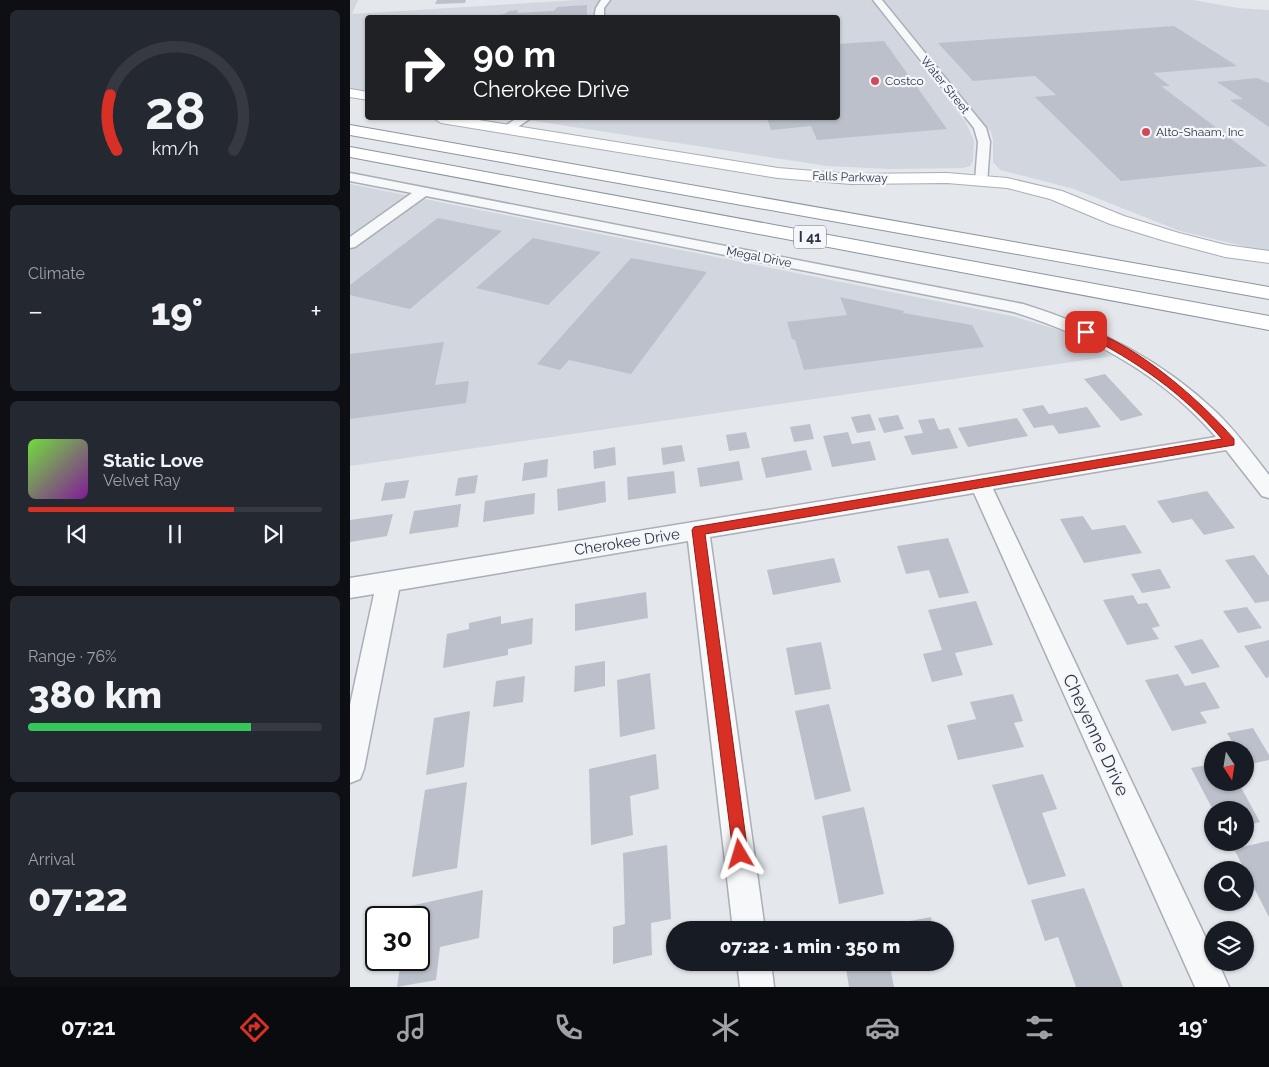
<!DOCTYPE html>
<meta charset="utf-8">
<style>
:root{--surface:#171b24;--page:#242831;--text:#f1f3f6;--muted:#9ea1a6;--line:#363941;--accent:#d93025}
body{margin:0;font-family:Raleway,sans-serif;background:var(--page);color:var(--text);height:100vh;display:flex;flex-direction:column;font-size:19px;white-space:nowrap}
*{box-sizing:border-box;margin:0}
p{font-size:16px;color:var(--muted)}
.icon{flex:none;width:28px;height:28px;fill:none;stroke:currentColor;stroke-width:2;stroke-linecap:round;stroke-linejoin:round}
.map{position:relative;flex:1;overflow:hidden}
.panel{display:flex;flex-direction:column;gap:10px;padding:10px;background:#0d0f14;width:350px}
.panel>*{flex:none}
.banner{position:absolute;left:15px;top:15px;width:475px;height:105px;border-radius:5px;box-shadow:0 1px 4px #0004;background:#202124;color:#fff;overflow:hidden}
.needle{width:32px;rotate:168deg}
.tools{position:absolute;left:854px;top:741px;display:grid;gap:10px}
.tools a{display:grid;place-items:center;width:50px;height:50px;border-radius:50%;background:var(--surface);box-shadow:0 1px 4px #0004;font-size:25px}
.speed{position:absolute;left:15px;top:906px;display:flex;gap:10px;font-size:25px;font-weight:700;text-align:center}
.speed>*{display:grid;place-content:center;width:65px;height:65px;border-radius:50%;background:var(--surface);box-shadow:0 1px 4px #0004;line-height:1}
.speed .limit{border:2px solid #111;border-radius:8px;background:#fff;color:#111}
.pin{position:absolute;display:grid;place-items:center;width:42px;height:42px;color:#fff;margin:-21px;border-radius:10px;box-shadow:0 2px 8px #0006}
.me{position:absolute;width:55px;margin:-28px;rotate:353deg;stroke-linejoin:round;filter:drop-shadow(0 0 4px #0008)}
.turn{display:flex;align-items:center;gap:18px;height:105px;padding:0 25px;font-size:22px}
.turn .icon{width:65px;height:65px;stroke-width:2.5}
.turn b{display:block;font-size:35px;line-height:42px}
.big{font-size:38px;font-weight:800;line-height:1.1}
.panel .widget{flex:1;display:flex;flex-direction:column;justify-content:center;gap:8px;min-width:0;padding:0 18px;border-radius:8px;background:var(--page)}
.panel .dial{align-items:center;gap:0}
.dial svg{height:130px;overflow:visible;fill:none;stroke:var(--line);stroke-width:7;stroke-linecap:round;text-anchor:middle}
.dial text{fill:var(--text);stroke:none}
.song{display:flex;align-items:center;gap:15px}
.cover{width:60px;height:60px;border-radius:8px;background:linear-gradient(135deg,hsl(100 70% 55%),hsl(290 70% 35%))}
.played{height:5px;border-radius:2px;background:linear-gradient(90deg,var(--accent) 70%,var(--line) 70%)}
.keys{display:flex;justify-content:space-around;direction:ltr}
.heat{display:flex;justify-content:space-between;align-items:center;font-size:28px;direction:ltr}
.charge{height:8px;border-radius:4px;background:linear-gradient(90deg,#34c759 76%,var(--line) 0)}
.trip{position:absolute;left:316px;top:921px;width:288px;height:50px;border-radius:25px;background:var(--surface);box-shadow:0 1px 4px #0004;font-weight:800;line-height:50px;text-align:center}
.dock{display:flex;height:80px;justify-content:space-around;align-items:center;background:#090b0e;color:var(--muted)}
.dock .icon{width:35px;height:35px}
.dock .on{color:var(--accent)}
.dock b{font-size:22px;color:var(--text)}
main{display:flex;flex:1;min-height:0}
.map>svg:first-child{display:block}
.built{fill:#d2d6de}
.building{fill:#bbc0ca}
.lines{fill:none;stroke-linecap:round;stroke-linejoin:round}
.street-casing{stroke:#a9aeb7;stroke-width:3}
.secondary-casing{stroke:#a9aeb7;stroke-width:2}
.highway-casing{stroke:#8b94a3;stroke-width:2}
.street{fill:#f7f8fa;fill-rule:evenodd}
.secondary{fill:#fff;fill-rule:evenodd}
.highway{fill:#fff;fill-rule:evenodd}
.route{fill:#d93025;stroke:#8d1f18}
.poi-dot{fill:#d1495b;stroke:#f4f6f9;stroke-width:2}
.labels{text-anchor:middle;stroke-width:4.5;stroke-linejoin:round;paint-order:stroke}
.far-poi-label{font-size:12px;fill:#2b3445;stroke:#f4f6f9;text-anchor:start}
.far-street-label{font-size:12px;fill:#2b3445;stroke:#f4f6f9}
.shield{fill:#f4f6f9;stroke:#676e7b;stroke-width:1}
.shield-label{font-size:14px;font-weight:bold;fill:#2b3445}
.street-label{font-size:15px;fill:#2b3445;stroke:#f4f6f9}
.near-street-label{font-size:18px;fill:#2b3445;stroke:#f4f6f9}
</style>
<main>
<section class="panel">
<div class="widget dial"><svg viewBox="0 0 100 80">
<path d="M14 69A42 42 0 1 1 86 69"/>
<path d="M14 69A42 42 0 0 1 10 35" stroke="#d93025"/>
<text x="50" y="56" font-size="32" font-weight="700">28</text>
<text x="50" y="72" font-size="11">km/h</text>
</svg></div>
<div class="widget"><p>Climate</p>
<div class="heat"><a>−</a><b class="big">19°</b><a>+</a></div>
</div>
<div class="widget">
<div class="song"><i class="cover"></i><div><b>Static Love</b><p>Velvet Ray</p></div></div>
<div class="played"></div>
<div class="keys"><svg class="icon" aria-label="previous" viewBox="0 0 24 24"><path d="M18 5L8 12l10 7zM5 5v14"/></svg><svg class="icon" aria-label="pause" viewBox="0 0 24 24"><path d="M8 5v14M16 5v14"/></svg><svg class="icon" aria-label="next" viewBox="0 0 24 24"><path d="M6 5l10 7-10 7zM19 5v14"/></svg></div>
</div>
<div class="widget"><p>Range · 76%</p><b class="big">380 km</b><div class="charge"></div></div>
<div class="widget"><p>Arrival</p><b class="big">07:22</b></div>
</section>
<div class="map">
<svg width="919" height="987" viewBox="0 0 919 987">
<rect width="100%" height="100%" fill="#e4e7ec"/>
<path class="built" d="M 0,0 L 8,0 L 2,14 L 228,0 L 521,0 L 615,121 L 624,140 L 623,161 L 620,166 L 613,168 L 540,169 L 477,166 L 165,118 L 488,118 L 488,18 L 18,18 L 17,93 L 0,91 Z
M 534,0 L 843,0 L 888,8 L 919,10 L 919,252 L 830,231 L 724,189 L 650,170 L 643,162 L 643,140 L 641,132 Z
M 0,184 L 662,316 L 716,332 L 763,356 L 0,466 Z"/>
<path class="building" d="M 87,0 L 116,0 L 115,3 L 85,4 Z
M 237,5 L 237,18 L 127,18 L 154,14 L 159,11 L 168,10 L 167,13 L 204,11 L 207,7 Z
M 824,26 L 887,66 L 803,73 L 820,86 L 811,86 L 917,166 L 771,181 L 685,97 L 706,95 L 685,76 L 623,81 L 588,43 Z
M 534,41 L 597,129 L 467,140 L 461,126 L 421,130 L 417,118 L 488,118 L 488,44 Z
M 907,78 L 919,83 L 919,127 L 880,100 L 893,99 L 867,82 Z
M 88,218 L 152,231 L 60,309 L 0,295 L 0,285 Z
M 183,238 L 251,252 L 198,305 L 126,288 Z
M 281,258 L 357,272 L 281,374 L 219,360 L 210,370 L 187,364 Z
M 490,297 L 554,311 L 553,313 L 622,325 L 634,347 L 454,370 L 445,340 L 442,339 L 437,322 L 497,315 Z
M 94,342 L 85,385 L 119,381 L 116,403 L 0,419 L 0,354 Z
M 755,374 L 793,415 L 771,421 L 734,379 Z
M 693,405 L 699,414 L 737,407 L 751,427 L 709,434 L 703,425 L 684,428 L 672,409 Z
M 520,414 L 526,430 L 507,433 L 501,417 Z
M 548,415 L 554,429 L 534,433 L 528,418 Z
M 584,418 L 589,430 L 599,428 L 608,448 L 562,455 L 554,436 L 573,433 L 568,420 Z
M 667,418 L 678,436 L 618,447 L 608,428 Z
M 460,424 L 464,439 L 444,442 L 440,427 Z
M 396,432 L 400,448 L 379,451 L 376,435 Z
M 498,432 L 502,444 L 520,441 L 526,460 L 482,467 L 473,436 Z
M 332,445 L 335,461 L 313,465 L 311,448 Z
M 265,447 L 266,465 L 244,469 L 243,451 Z
M 456,450 L 462,470 L 416,478 L 411,458 Z
M 198,459 L 197,477 L 172,481 L 174,463 Z
M 389,461 L 393,480 L 350,487 L 347,468 Z
M 324,471 L 326,493 L 278,500 L 277,477 Z
M 128,475 L 125,493 L 105,496 L 108,478 Z
M 59,480 L 55,498 L 31,501 L 35,483 Z
M 255,481 L 256,502 L 208,511 L 207,489 Z
M 857,491 L 885,528 L 854,535 L 842,519 L 822,523 L 807,501 Z
M 185,493 L 184,514 L 133,522 L 135,501 Z
M 111,504 L 108,527 L 59,534 L 64,511 Z
M 43,514 L 37,536 L 0,542 L 0,520 Z
M 733,516 L 742,530 L 775,525 L 792,553 L 734,563 L 710,519 Z
M 598,538 L 619,593 L 589,598 L 579,570 L 556,574 L 547,546 Z
M 904,555 L 919,576 L 919,601 L 905,603 L 875,560 Z
M 484,558 L 491,582 L 423,595 L 417,570 Z
M 810,569 L 821,588 L 792,593 L 781,574 Z
M 296,592 L 298,618 L 225,631 L 225,604 Z
M 783,595 L 788,604 L 797,603 L 810,626 L 802,628 L 809,639 L 777,645 L 753,600 Z
M 626,601 L 643,645 L 605,653 L 613,675 L 582,682 L 573,654 L 592,650 L 578,610 Z
M 897,607 L 912,628 L 888,633 L 873,611 Z
M 151,616 L 151,624 L 183,618 L 182,644 L 158,649 L 158,655 L 93,668 L 97,634 L 119,629 L 119,623 Z
M 852,639 L 870,667 L 842,674 L 824,646 Z
M 919,640 L 919,677 L 916,678 L 894,646 Z
M 471,642 L 481,689 L 445,695 L 436,648 Z
M 255,661 L 255,686 L 224,692 L 225,666 Z
M 300,673 L 305,729 L 270,737 L 267,680 Z
M 828,674 L 835,686 L 855,682 L 870,708 L 850,712 L 857,723 L 822,731 L 795,680 Z
M 175,676 L 173,702 L 143,707 L 146,681 Z
M 663,694 L 673,721 L 664,723 L 674,747 L 608,760 L 597,725 L 626,719 L 620,702 Z
M 479,704 L 501,791 L 465,800 L 445,711 Z
M 120,711 L 114,767 L 76,775 L 84,718 Z
M 903,728 L 919,755 L 919,760 L 895,765 L 895,750 L 887,750 L 877,733 Z
M 306,754 L 309,789 L 280,796 L 283,835 L 241,845 L 239,769 Z
M 862,764 L 862,782 L 888,782 L 910,822 L 895,826 L 895,810 L 863,810 L 841,768 Z
M 693,774 L 707,809 L 692,813 L 716,876 L 678,885 L 642,785 Z
M 117,782 L 107,868 L 62,877 L 75,790 Z
M 514,807 L 534,894 L 489,904 L 472,816 Z
M 918,841 L 919,842 L 919,917 L 884,849 Z
M 317,845 L 321,919 L 301,923 L 302,955 L 263,964 L 263,927 L 275,924 L 273,853 Z
M 734,888 L 773,987 L 726,987 L 708,937 L 695,941 L 681,900 Z
M 133,890 L 129,938 L 90,947 L 86,980 L 47,987 L 51,960 L 69,960 L 69,918 L 58,918 L 60,906 Z
M 581,917 L 584,930 L 550,930 L 549,923 Z
M 495,962 L 539,962 L 544,987 L 499,987 Z"/>
<g class="lines">
<defs>
<path id="street" d="M 251,0 L 260,0 L 254,8 L 254,18 L 244,18 L 246,8 Z
M 523,0 L 532,0 L 636,128 L 640,142 L 637,184 L 627,184 L 625,181 L 628,142 L 624,128 Z
M 167,118 L 181,118 L 162,131 L 154,131 L 152,128 Z
M 0,173 L 673,304 C 744,326 810,359 865,411 C 885,430 902,453 919,475 L 919,498 L 912,496 L 876,450 L 643,489 L 862,951 L 862,962 L 868,962 L 879,987 L 845,987 L 624,493 L 360,537 L 415,930 L 383,930 L 338,541 L 49,590 L 14,769 L 10,779 L 0,783 L 0,705 L 24,594 L 0,598 L 0,578 L 866,437 C 813,375 741,336 664,312 L 76,196 L 5,247 L 0,248 L 0,237 L 62,193 L 0,181 Z
M 387,962 L 421,962 L 424,987 L 390,987 Z"/>
<path id="secondary" d="M 0,89 L 18,92 L 18,100 L 0,97 Z
M 83,118 L 116,118 L 428,168 L 501,174 L 597,173 L 657,178 L 712,191 L 774,216 L 829,233 L 876,245 L 919,251 L 919,263 L 875,257 L 815,241 L 760,224 L 700,199 L 657,188 L 597,183 L 501,184 L 428,178 L 91,123 Z"/>
<path id="highway" d="M 0,125 L 919,287 L 919,299 L 0,135 Z
M 0,147 L 919,316 L 919,330 L 0,157 Z"/>
</defs>
<use href="#street" class="street-casing"/>
<use href="#secondary" class="secondary-casing"/>
<use href="#highway" class="highway-casing"/>
<use href="#street" class="street"/>
<use href="#secondary" class="secondary"/>
<use href="#highway" class="highway"/>
</g>
<path class="route" d="M 736,329 C 785,343 851,401 884,439 L 884,445 L 355,534 L 398,854 L 396,860 L 390,862 L 384,860 L 342,530 L 344,527 L 872,439 C 834,394 785,360 733,334 L 733,330 Z"/>
<g class="poi-dot">
<circle cx="525" cy="81" r="5"/>
<circle cx="796" cy="132" r="5"/>
</g>
<g class="labels">
<g class="far-poi-label">
<text x="535" y="85">Costco</text>
<text x="806" y="136">Alto-Shaam, Inc</text>
</g>
<g class="far-street-label">
<text transform="translate(595 85) rotate(51)" y="4">Water Street</text>
<text transform="translate(500 177) rotate(2)" y="4">Falls Parkway</text>
<text transform="translate(409 257) rotate(11)" y="4">Megal Drive</text>
</g>
<rect class="shield" x="444" y="225.5" width="32" height="23" rx="4"/>
<g class="shield-label">
<text x="460" y="242">I 41</text>
</g>
<g class="street-label">
<text transform="translate(277 542) rotate(-9)" y="5">Cherokee Drive</text>
</g>
<g class="near-street-label">
<text transform="translate(746 735) rotate(65)" y="6">Cheyenne Drive</text>
</g>
</g>
</svg>
<div class="tools">
<a><svg class="needle" viewBox="-14 -14 28 28"><path d="M0-13l5 13h-10z" fill="#e53935"/><path d="M0 13l5-13h-10z" fill="#9ea1a6"/></svg></a>
<a><svg class="icon" aria-label="sound" viewBox="0 0 24 24"><path d="M4 9h4l5-4v14l-5-4H4zM17 9q2 3 0 6"/></svg></a>
<a><svg class="icon" aria-label="search" viewBox="0 0 24 24"><circle cx="10" cy="10" r="6"/><path d="M15 15l6 6"/></svg></a>
<a><svg class="icon" aria-label="layers" viewBox="0 0 24 24"><path d="M12 4l9 5-9 5-9-5zM3 14l9 5 9-5"/></svg></a>
</div>
<div class="speed"><div class="limit">30</div></div>
<div class="pin" style="left:736px;top:332px;background:#d93025"><svg class="icon" aria-label="arrive" viewBox="0 0 24 24"><path d="M6 21V4h12l-3 4 3 4H6"/></svg></div>
<svg class="me" style="left:390px;top:854px" viewBox="-20 -20 40 40"><path d="M0-17L14 15 0 8-14 15z" fill="#d93025" stroke="#fff" stroke-width="4"/></svg>
<div class="trip">07:22 · 1 min · 350 m</div>
<div class="banner">
<div class="turn"><svg class="icon" aria-label="right" viewBox="0 0 24 24"><path d="M7 20v-9h11M14 6l5 5-5 5"/></svg><div><b>90 m</b>Cherokee Drive</div></div>
</div>
</div>
</main>
<nav class="dock">
<b>07:21</b>
<svg class="icon on" aria-label="directions" viewBox="0 0 24 24"><path d="M12 3l9 9-9 9-9-9zM9 14v-3h6M13 9l2 2-2 2"/></svg>
<svg class="icon" aria-label="music" viewBox="0 0 24 24"><path d="M9 18V5l10-2v13"/><circle cx="6" cy="18" r="3"/><circle cx="16" cy="16" r="3"/></svg>
<svg class="icon" aria-label="phone" viewBox="0 0 24 24"><path d="M5 4h4l2 5-3 2q2 4 5 5l2-3 5 2v4C11 20 4 13 5 4z"/></svg>
<svg class="icon" aria-label="climate" viewBox="0 0 24 24"><path d="M12 3v18M4 7l16 10M4 17L20 7"/></svg>
<svg class="icon" aria-label="car" viewBox="0 0 24 24"><path d="M5 17H2v-5l4-1 3-4h7l3 4 3 1v5h-3M9 17h6M6 11h13"/><circle cx="7" cy="17" r="2"/><circle cx="17" cy="17" r="2"/></svg>
<svg class="icon" aria-label="filters" viewBox="0 0 24 24"><path d="M4 7h16M4 17h16"/><circle cx="9" cy="7" r="2"/><circle cx="15" cy="17" r="2"/></svg>
<b>19°</b>
</nav>
